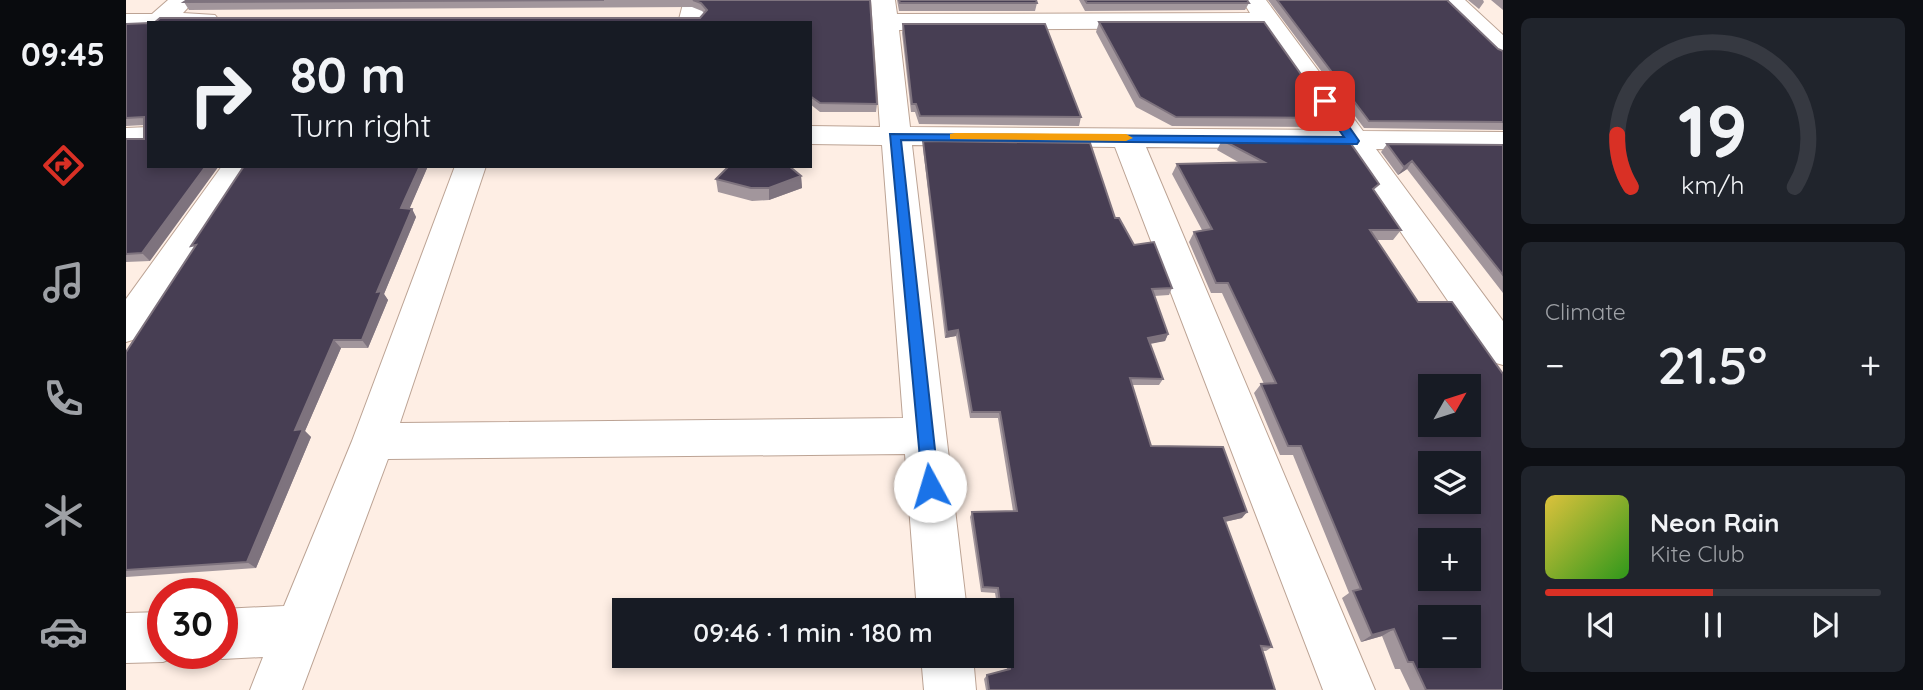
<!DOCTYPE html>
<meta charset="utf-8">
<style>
:root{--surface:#171b24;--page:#20242c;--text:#f1f3f6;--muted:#9ea1a6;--line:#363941;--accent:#d93025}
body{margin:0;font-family:Quicksand,sans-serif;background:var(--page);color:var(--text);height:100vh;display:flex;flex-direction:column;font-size:26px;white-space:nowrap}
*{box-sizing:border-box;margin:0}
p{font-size:23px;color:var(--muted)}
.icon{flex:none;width:38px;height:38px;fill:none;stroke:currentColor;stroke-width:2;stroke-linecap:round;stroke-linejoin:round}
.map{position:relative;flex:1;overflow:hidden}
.details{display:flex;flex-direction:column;gap:18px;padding:18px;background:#0d0f14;width:420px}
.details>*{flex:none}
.top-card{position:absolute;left:21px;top:21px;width:665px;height:147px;border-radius:0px;box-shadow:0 4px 10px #0003;background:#171b24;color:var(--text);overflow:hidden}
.needle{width:46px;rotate:51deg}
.tools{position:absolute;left:1292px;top:374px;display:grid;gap:14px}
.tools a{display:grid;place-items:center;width:63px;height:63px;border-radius:0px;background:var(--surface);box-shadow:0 4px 10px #0003;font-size:35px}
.speed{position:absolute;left:21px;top:578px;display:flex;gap:14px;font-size:35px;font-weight:700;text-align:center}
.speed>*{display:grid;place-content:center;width:91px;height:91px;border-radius:50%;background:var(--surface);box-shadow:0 4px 10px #0003;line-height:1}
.speed .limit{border:10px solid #d22;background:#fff;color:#111}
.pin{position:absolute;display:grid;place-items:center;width:60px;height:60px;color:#fff;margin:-30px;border-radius:14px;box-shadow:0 4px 10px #0006}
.me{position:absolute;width:77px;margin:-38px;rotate:354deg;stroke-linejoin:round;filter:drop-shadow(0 0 5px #0008)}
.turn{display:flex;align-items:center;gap:24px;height:147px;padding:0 28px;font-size:32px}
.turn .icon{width:91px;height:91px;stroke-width:2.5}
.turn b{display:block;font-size:49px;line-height:60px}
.big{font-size:52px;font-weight:600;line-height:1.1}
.details .tile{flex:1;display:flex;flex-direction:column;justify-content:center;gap:10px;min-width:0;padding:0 24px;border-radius:10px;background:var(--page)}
.details .dial{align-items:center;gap:0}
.dial svg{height:182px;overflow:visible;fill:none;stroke:var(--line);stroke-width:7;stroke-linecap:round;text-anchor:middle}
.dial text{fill:var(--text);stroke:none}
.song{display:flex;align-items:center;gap:21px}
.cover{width:84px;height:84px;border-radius:10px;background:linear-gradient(135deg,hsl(50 70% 55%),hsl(110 70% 35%))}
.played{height:7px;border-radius:4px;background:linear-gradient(90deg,var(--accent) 50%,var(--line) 50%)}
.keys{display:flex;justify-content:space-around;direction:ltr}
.heat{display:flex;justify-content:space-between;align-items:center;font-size:38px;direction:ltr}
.trip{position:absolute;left:486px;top:598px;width:402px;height:70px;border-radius:0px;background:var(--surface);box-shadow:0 4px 10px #0003;font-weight:600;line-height:70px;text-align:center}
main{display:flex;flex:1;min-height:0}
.menu{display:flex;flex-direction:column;width:126px;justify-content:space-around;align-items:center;background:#090b0e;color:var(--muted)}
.menu .icon{width:49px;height:49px}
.menu .on{color:var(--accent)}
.menu b{font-size:32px;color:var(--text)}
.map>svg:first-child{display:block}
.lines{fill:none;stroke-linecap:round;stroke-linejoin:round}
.minor-casing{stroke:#bca394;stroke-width:2}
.minor{fill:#fff;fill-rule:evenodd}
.wall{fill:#a2969c}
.shaded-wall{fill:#7e737e}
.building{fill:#473e53;stroke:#7e737e;stroke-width:2;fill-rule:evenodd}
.route{fill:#1a73e8;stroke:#114b97;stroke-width:2}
.slow{fill:#f59e0b}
</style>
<main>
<nav class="menu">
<b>09:45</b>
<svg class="icon on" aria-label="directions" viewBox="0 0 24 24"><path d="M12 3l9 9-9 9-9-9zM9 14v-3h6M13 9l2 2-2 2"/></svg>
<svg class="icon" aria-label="music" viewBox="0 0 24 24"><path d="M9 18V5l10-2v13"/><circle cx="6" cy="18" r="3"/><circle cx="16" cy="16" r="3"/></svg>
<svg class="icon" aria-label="phone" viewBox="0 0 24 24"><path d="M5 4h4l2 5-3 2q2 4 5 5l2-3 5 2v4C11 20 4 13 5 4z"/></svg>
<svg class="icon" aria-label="climate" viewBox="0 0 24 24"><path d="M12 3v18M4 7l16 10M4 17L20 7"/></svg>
<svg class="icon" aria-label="car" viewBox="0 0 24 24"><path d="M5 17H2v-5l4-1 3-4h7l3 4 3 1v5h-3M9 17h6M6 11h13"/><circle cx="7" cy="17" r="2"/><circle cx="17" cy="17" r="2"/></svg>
</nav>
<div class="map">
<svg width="1377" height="690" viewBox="0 0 1377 690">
<rect width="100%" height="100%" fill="#feeee4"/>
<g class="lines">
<defs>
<path id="minor" d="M 42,0 L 69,0 L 57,13 L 89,15 L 93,20 L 91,23 L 23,23 L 23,29 L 0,30 L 0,14 L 26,14 Z
M 558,0 L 582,0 L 578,23 L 552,23 Z
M 745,0 L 769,0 L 771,14 L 1124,13 L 1116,0 L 1140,0 L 1237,131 L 1377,132 L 1377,150 L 1250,149 L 1377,321 L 1377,365 L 1363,361 L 1218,149 L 1020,147 L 1249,690 L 1197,690 L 989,147 L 786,145 L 841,611 L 791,611 L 779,454 L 262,459 L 176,690 L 124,690 L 137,657 L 96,659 L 80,653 L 96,653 L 96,609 L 158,606 L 226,441 L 329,166 L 360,166 L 274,423 L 777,418 L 756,145 L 684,144 L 684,126 L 754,127 ZM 1135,28 L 1205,130 L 784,127 L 773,30 Z
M 1313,0 L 1339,0 L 1377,35 L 1377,57 L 1368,55 Z
M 23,127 L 23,145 L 0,146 L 0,128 Z
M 96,166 L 127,166 L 13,338 L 0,342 L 0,299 Z
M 37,612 L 37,653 L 55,655 L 37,662 L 0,663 L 0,613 Z
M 795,656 L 847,656 L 850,690 L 798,690 Z"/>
</defs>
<use href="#minor" class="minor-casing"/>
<use href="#minor" class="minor"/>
</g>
<path class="wall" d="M 61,0 L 744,0 L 751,104 L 750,112 L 694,112 L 684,104 L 684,23 L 574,18 L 578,13 L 576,11 L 566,7 L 63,10 L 58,2 Z
M 771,0 L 910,0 L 911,3 L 909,11 L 773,11 Z
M 953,0 L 1121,0 L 1123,3 L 1119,10 L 959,11 Z
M 1142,0 L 1322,0 L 1372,49 L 1377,51 L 1377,130 L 1238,128 Z
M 1342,0 L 1357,0 L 1358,2 L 1353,9 Z
M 1365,0 L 1377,0 L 1377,10 Z
M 973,22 L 1206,118 L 1200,127 L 1046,126 L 1010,107 L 970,32 Z
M 23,23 L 24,261 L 0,262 L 0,139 L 18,139 L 18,125 L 0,126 L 0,24 Z
M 777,24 L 955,117 L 953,126 L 793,124 L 789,112 L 785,112 L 776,33 Z
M 1096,140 L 1248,191 L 1275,230 L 1267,240 L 1250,240 L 1377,690 L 1284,690 L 1274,669 L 1269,669 L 1256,636 L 1235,642 L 1216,598 L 1223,593 L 1167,455 L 1154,455 L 1128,393 L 1135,384 L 1138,384 L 1096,293 L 1085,293 L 1063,242 L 1068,232 L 1076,230 L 1046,174 L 1051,164 L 1114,163 L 1091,150 Z
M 797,141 L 989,218 L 1008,245 L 1046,288 L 1043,295 L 1028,296 L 1042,334 L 1039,341 L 1024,343 L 1037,379 L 1033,385 L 1006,385 L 1025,446 L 1116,518 L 1099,522 L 1146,647 L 1140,651 L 1136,651 L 1149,690 L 860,690 L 858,679 L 861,675 L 881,669 L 877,641 L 877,611 L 872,611 L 869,593 L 855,592 L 844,517 L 846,512 L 887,511 L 872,418 L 844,418 L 830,336 L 819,338 L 797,148 Z
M 1261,144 L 1377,145 L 1377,293 L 1281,169 L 1272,175 L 1255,152 Z
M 118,166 L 302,166 L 283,209 L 286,209 L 290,217 L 258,294 L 262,300 L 242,348 L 215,348 L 179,431 L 185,437 L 130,568 L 0,577 L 0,352 L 68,249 Z
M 675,176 L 676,188 L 643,200 L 626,201 L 592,192 L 590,179 Z"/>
<path class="shaded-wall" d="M 1286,161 L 1281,169 L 1272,175 L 1278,167 Z
M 80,166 L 93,166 L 24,261 L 16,253 Z
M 294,166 L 302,166 L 280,217 L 275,208 Z
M 675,176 L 676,188 L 643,200 L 643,188 Z
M 286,209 L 290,217 L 258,294 L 262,300 L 242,348 L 236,340 L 251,292 Z
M 832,330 L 830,336 L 819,338 L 821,332 Z
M 1042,334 L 1039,341 L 1019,345 L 1022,338 Z
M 208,340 L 215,348 L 179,431 L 185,437 L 130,568 L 121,562 L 169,430 Z
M 1121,512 L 1116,518 L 1093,523 L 1098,518 Z
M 1268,629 L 1256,636 L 1235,642 L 1246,635 Z"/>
<path class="building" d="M 61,0 L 478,0 L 58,2 Z
M 567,0 L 744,0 L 751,104 L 694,103 L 684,96 L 684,23 L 28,23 L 34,18 L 574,18 L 581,10 L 575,3 Z
M 773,0 L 910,0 L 911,3 L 774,3 Z
M 959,0 L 1121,0 L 1123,3 L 961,3 Z
M 1151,0 L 1321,0 L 1372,49 L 1377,51 L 1377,122 L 1243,121 Z
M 973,22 L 1138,22 L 1206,118 L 1050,117 L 1014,97 Z
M 23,23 L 23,166 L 80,166 L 16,253 L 0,254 L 0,139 L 18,139 L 18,117 L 0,118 L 0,24 Z
M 777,24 L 919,24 L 955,117 L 794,116 L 790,104 L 786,104 Z
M 1096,140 L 1223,141 L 1253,184 L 1247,189 L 1275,230 L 1244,230 L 1292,302 L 1326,302 L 1377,374 L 1377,690 L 1300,690 L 1287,662 L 1282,662 L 1268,629 L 1246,635 L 1227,591 L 1235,589 L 1175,446 L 1162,446 L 1135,384 L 1150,383 L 1102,283 L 1090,283 L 1068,232 L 1086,229 L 1051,164 L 1138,162 ZM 1304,387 L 1342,387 L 1342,425 L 1304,425 ZM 1304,464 L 1342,464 L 1342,502 L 1304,502 ZM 1304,541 L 1342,541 L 1342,579 L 1304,579 ZM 1304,618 L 1342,618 L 1342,656 L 1304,656 Z
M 797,141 L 964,143 L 989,218 L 993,218 L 1008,245 L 1028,242 L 1046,288 L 1026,289 L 1042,334 L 1022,338 L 1037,379 L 1004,378 L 1025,446 L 1097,447 L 1121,512 L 1098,518 L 1146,647 L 1135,646 L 1149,690 L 863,690 L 861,675 L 884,669 L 877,620 L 877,611 L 875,611 L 872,588 L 857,587 L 846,512 L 891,511 L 874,412 L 846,412 L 832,330 L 821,332 Z
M 1261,144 L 1377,145 L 1377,275 L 1286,161 L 1278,167 Z
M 118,166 L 294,166 L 275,208 L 286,209 L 251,292 L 256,291 L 236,340 L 208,340 L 169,430 L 177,429 L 121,562 L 0,570 L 0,352 L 70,245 L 65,246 Z
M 603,166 L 663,166 L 675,176 L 643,188 L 625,188 L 590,179 Z"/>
<path class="route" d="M 1195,98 L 1203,98 L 1233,141 L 1231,144 L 775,140 L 813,486 L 810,491 L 804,494 L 797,491 L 764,134 L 1218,137 L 1193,101 Z"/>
<path class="slow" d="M 829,133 L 1000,134 L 1007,138 L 1000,141 L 824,139 L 824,134 Z"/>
</svg>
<div class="tools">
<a><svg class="needle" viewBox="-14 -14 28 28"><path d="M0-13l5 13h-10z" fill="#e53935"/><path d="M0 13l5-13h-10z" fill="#9ea1a6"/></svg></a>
<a><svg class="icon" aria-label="layers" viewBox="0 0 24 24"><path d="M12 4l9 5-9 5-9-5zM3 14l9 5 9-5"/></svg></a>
<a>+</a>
<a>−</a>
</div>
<div class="speed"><div class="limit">30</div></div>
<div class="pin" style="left:1199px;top:101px;background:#d93025"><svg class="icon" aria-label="arrive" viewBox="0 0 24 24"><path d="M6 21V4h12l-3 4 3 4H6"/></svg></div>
<svg class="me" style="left:804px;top:486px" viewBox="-20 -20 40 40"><circle r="19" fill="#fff"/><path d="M0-13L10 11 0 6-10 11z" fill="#1a73e8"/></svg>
<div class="trip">09:46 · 1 min · 180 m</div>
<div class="top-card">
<div class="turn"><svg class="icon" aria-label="right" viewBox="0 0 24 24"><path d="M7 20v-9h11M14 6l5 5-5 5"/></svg><div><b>80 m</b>Turn right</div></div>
</div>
</div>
<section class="details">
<div class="tile dial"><svg viewBox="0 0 100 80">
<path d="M14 69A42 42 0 1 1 86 69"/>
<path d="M14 69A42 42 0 0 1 8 46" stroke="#d93025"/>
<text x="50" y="56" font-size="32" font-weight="700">19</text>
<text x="50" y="72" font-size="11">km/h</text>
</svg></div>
<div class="tile"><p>Climate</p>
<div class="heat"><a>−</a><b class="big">21.5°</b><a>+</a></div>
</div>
<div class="tile">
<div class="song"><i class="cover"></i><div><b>Neon Rain</b><p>Kite Club</p></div></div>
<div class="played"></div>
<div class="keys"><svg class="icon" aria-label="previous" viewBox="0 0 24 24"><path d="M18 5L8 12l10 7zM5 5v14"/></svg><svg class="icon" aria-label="pause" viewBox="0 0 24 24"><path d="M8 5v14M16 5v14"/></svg><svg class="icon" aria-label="next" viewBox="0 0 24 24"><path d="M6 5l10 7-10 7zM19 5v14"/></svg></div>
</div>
</section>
</main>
